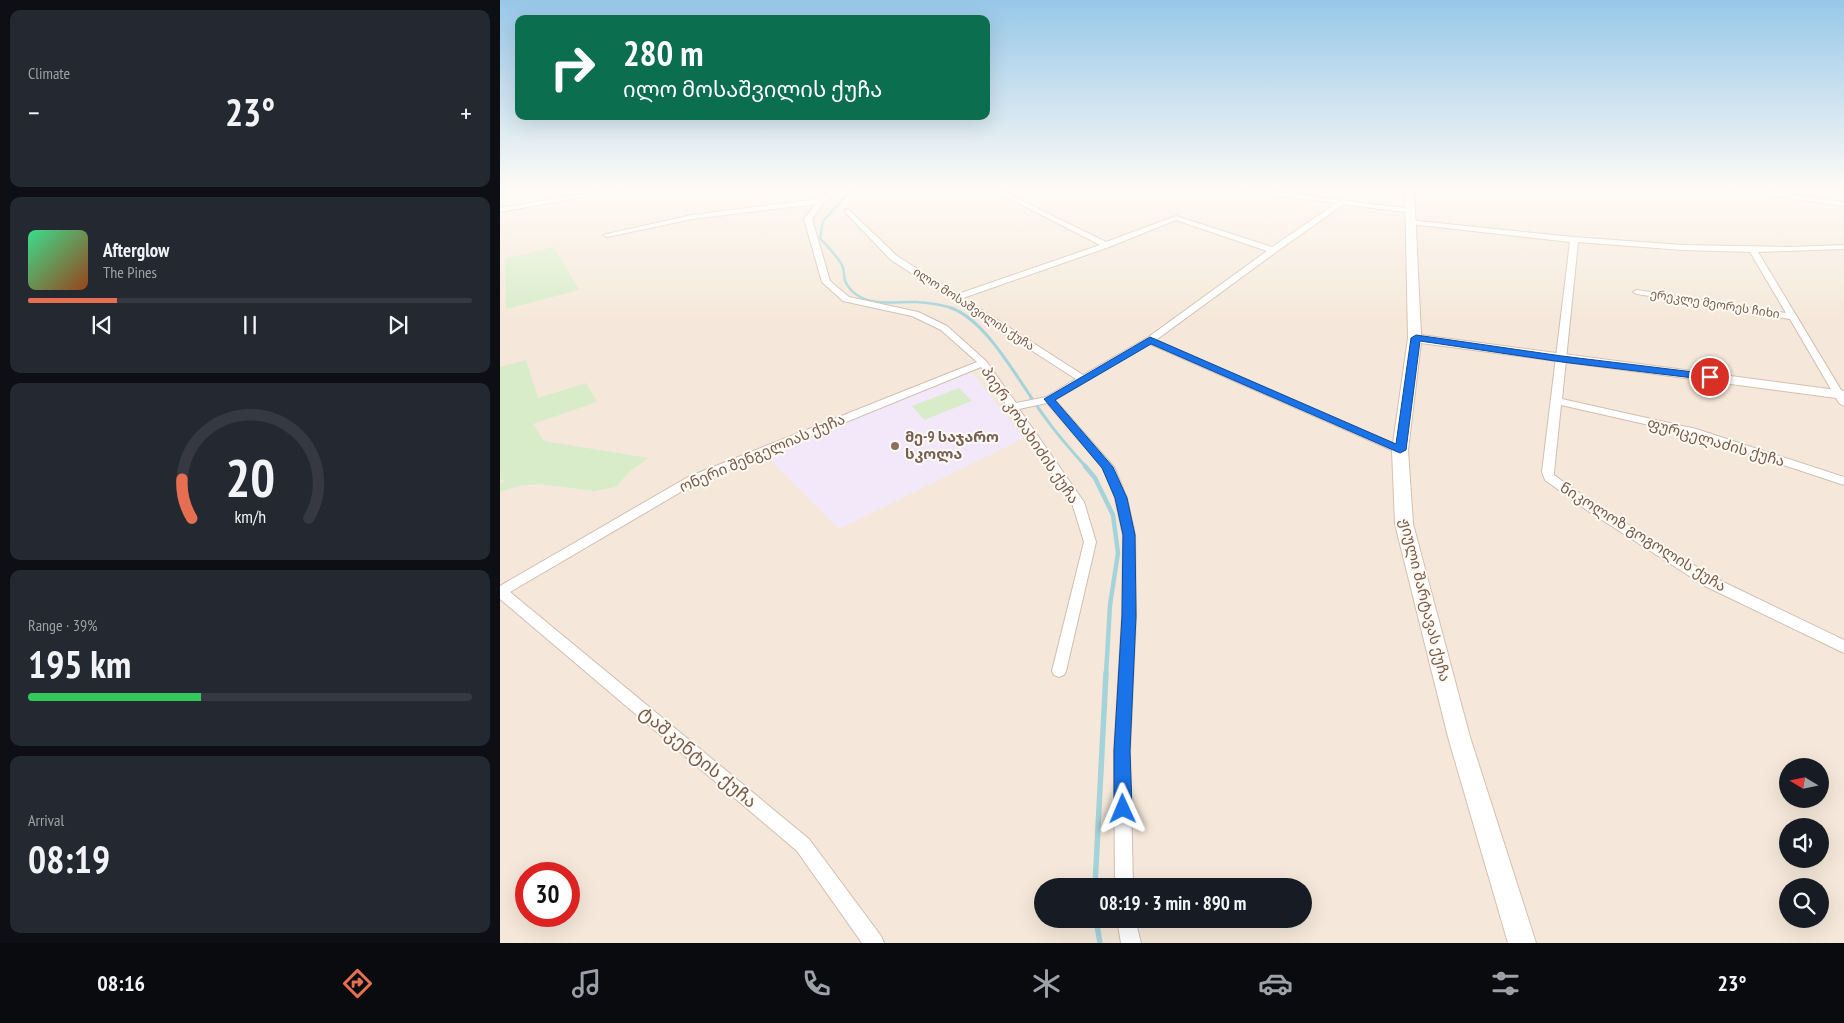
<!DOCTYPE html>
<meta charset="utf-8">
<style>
:root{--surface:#171b24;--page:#242831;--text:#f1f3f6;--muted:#9ea1a6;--line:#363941;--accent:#e76f51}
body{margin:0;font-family:"PT Sans Narrow","Noto Sans Georgian",sans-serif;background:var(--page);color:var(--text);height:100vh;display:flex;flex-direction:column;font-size:19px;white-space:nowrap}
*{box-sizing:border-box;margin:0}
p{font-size:16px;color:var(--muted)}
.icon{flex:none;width:28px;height:28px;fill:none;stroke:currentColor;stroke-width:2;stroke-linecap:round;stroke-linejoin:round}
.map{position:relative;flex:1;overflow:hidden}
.side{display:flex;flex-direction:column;gap:10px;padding:10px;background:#0d0f14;width:500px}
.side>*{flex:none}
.hud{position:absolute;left:15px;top:15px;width:475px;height:105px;border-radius:10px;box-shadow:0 5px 20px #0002;background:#0b6e4f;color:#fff;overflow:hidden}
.needle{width:32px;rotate:280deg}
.tools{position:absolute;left:1279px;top:758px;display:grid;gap:10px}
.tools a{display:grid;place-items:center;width:50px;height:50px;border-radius:50%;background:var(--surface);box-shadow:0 5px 20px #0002;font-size:25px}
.speed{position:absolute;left:15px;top:862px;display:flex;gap:10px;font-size:25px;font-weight:700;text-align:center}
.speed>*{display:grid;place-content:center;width:65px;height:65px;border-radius:50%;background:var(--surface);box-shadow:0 5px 20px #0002;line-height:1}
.speed .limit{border:8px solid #d22;background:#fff;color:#111}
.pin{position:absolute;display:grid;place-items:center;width:42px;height:42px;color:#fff;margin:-21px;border:2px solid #fff;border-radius:50%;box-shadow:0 1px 5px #0007}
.me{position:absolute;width:55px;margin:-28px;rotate:359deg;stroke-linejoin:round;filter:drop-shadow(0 0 4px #0008)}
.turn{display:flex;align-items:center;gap:18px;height:105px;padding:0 25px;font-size:22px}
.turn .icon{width:65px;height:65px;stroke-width:2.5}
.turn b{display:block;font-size:35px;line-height:42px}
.big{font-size:38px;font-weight:800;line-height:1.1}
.side .card{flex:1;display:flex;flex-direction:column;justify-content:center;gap:8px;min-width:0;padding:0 18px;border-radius:10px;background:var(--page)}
.side .dial{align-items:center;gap:0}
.dial svg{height:130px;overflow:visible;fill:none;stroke:var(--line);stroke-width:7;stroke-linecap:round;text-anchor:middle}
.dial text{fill:var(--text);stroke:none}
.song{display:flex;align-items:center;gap:15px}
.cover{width:60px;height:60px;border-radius:8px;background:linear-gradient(135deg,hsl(150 70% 55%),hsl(20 70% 35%))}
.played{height:5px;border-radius:2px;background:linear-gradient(90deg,var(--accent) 20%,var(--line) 20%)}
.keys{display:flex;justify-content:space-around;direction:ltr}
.heat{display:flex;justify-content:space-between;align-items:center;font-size:28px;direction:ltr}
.charge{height:8px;border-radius:4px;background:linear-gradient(90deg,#34c759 39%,var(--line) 0)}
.trip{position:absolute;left:534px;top:878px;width:278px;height:50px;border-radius:25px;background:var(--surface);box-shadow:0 5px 20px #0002;font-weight:800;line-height:50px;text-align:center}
.menu{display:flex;height:80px;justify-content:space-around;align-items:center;background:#090b0e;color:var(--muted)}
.menu .icon{width:35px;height:35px}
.menu .selected{color:var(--accent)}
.menu b{font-size:22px;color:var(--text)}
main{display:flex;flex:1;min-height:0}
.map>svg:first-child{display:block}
.residential{fill:#f5e8da;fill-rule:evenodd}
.education{fill:#f3e8fa}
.green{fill:#d8ecc9}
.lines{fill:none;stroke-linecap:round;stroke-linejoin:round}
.stream-far3{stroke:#a5d3da;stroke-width:2.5}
.stream-far2{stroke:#a5d3da;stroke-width:3}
.stream-far1{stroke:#a5d3da;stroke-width:4.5}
.stream{stroke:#a5d3da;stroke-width:5.5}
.street-casing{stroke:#d1beb0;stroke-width:2}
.secondary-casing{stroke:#d6c0b0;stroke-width:2}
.street{fill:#fff;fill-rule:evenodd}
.secondary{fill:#fff;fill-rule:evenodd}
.route{fill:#1a73e8;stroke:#114b97}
.education-dot{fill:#8d6e63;stroke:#fffaf3;stroke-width:2}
.labels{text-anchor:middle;stroke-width:4;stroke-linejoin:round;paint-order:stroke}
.far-street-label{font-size:12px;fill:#7a5c4d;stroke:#fffaf3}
.street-label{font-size:15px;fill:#7a5c4d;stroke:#fffaf3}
.education-label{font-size:15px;font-weight:bold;fill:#785e54;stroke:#fffaf3;text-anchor:start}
.near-street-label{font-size:18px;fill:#7a5c4d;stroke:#fffaf3}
</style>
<main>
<section class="side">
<div class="card"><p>Climate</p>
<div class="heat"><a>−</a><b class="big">23°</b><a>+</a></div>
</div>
<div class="card">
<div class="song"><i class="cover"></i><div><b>Afterglow</b><p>The Pines</p></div></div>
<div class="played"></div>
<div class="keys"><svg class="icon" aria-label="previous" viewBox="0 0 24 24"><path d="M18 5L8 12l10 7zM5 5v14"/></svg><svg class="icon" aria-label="pause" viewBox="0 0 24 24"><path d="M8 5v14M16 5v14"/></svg><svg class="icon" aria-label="next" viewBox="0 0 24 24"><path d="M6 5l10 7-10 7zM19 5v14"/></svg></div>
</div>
<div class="card dial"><svg viewBox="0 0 100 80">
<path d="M14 69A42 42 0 1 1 86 69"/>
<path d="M14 69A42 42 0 0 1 8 45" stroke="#e76f51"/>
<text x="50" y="56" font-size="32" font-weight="700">20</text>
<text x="50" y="72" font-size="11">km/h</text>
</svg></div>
<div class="card"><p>Range · 39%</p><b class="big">195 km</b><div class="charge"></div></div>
<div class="card"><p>Arrival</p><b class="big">08:19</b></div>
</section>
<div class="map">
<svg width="1344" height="943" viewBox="0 0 1344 943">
<rect width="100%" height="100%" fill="#fdf6ec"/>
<path class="residential" d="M 0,188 L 1344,188 L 1344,943 L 0,943 ZM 1288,766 L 1320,766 L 1320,799 L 1288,799 ZM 1288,826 L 1320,826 L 1320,859 L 1288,859 ZM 26,874 L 69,874 L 69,916 L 26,916 ZM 542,886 L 802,886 L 802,919 L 542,919 ZM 1288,886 L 1320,886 L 1320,919 L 1288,919 Z"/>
<path class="education" d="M 470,370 L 524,438 L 339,529 L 264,454 Z"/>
<path class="green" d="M 54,247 L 79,290 L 6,309 L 5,259 Z
M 26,360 L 38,398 L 86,383 L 97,402 L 33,424 L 44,441 L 148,458 L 128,473 L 116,487 L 94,491 L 40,484 L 19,486 L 0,492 L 0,484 L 5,481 L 0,479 L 0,367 Z
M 459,388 L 472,401 L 424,420 L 412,406 Z"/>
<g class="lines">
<path class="stream-far3" d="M 353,188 L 323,221 L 320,238 C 327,246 337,256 342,265 C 346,275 341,279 351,290 C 368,308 395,301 417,302 C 430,303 443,305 455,309"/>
<path class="stream-far2" d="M 451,308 C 489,321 522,388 547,420 C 559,437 573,452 586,467"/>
<path class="stream-far1" d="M 585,466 L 595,478 L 613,515 L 618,553 L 610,605 L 606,674"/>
<path class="stream" d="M 595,886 L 606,673
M 596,919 L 600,943"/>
<defs>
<path id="street" d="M 119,188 L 132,188 L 0,212 L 0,208 Z
M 335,188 L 342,188 L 324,202 L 312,219 L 330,281 L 349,297 L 418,312 L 447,326 L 486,361 L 516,403 L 546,397 L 576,379 L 391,260 L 345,212 L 345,210 L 349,210 L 397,256 L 458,294 L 600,245 L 489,188 L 496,188 L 606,242 L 676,216 L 772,247 L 837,203 L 735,190 L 732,188 L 747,188 L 911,209 L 914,211 L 911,213 L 844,204 L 776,252 L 656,340 L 904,448 L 905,450 L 904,452 L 896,452 L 650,344 L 555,400 L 614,467 L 627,498 L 635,535 L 636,616 L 630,751 L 633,886 L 615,886 L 614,751 L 622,616 L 623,535 L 615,498 L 603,468 L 547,403 L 519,409 L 584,502 L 596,542 L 566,671 L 564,675 L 559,677 L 554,675 L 552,671 L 584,542 L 572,503 L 481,367 L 196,483 L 10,592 L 309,839 L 381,936 L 384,943 L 362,943 L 297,851 L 0,599 L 0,586 L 188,477 L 477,362 L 441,330 L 412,316 L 343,301 L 322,282 L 304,219 L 316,204 L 192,219 L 107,237 L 103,235 L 192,215 L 320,199 ZM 676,220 L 767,251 L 647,338 L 583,375 L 463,298 L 609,247 Z
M 1227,188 L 1242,188 L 1344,202 L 1344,206 L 1230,190 Z
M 908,220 L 1073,237 L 1182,245 L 1290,247 L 1344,245 L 1344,249 L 1258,252 L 1344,395 L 1344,406 L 1339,403 L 1290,319 L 1137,294 L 1133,292 L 1137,290 L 1286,313 L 1250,252 L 1182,250 L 1078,242 L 1062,399 L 1196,429 L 1344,477 L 1344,485 L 1189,434 L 1061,405 L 1054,472 L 1054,475 L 1096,505 L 1215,578 L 1344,640 L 1344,653 L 1205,586 L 1088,511 L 1045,480 L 1042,472 L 1070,242 L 911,224 L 908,224 Z
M 617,919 L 635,919 L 641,943 L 621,943 Z"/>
<path id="secondary" d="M 905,188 L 914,188 L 921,335 L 1344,391 L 1344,399 L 921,343 L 908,450 L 913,524 L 970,737 L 1036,943 L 1008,943 L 948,737 L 895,524 L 892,450 L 908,338 Z
M 1334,188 L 1344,188 L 1344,193 Z"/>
</defs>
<use href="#street" class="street-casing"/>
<use href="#secondary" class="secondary-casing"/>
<use href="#street" class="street"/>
<use href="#secondary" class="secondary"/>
</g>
<linearGradient id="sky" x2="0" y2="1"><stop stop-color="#97c7e8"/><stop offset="0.59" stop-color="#fefbf6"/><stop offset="1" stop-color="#fefbf6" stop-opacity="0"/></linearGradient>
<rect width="1344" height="320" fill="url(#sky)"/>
<path class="route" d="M 916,335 L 1062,356 L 1210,374 L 1215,377 L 1210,380 L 1062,362 L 920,341 L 906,450 L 900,453 L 651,344 L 555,400 L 613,467 L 627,498 L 635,535 L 636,616 L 630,751 L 632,809 L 629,815 L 623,817 L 617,815 L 614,809 L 614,751 L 622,616 L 623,535 L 615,498 L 602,468 L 544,399 L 650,337 L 896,444 L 911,338 Z"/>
<circle class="education-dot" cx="395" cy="446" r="5"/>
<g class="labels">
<g class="far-street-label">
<text transform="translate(1215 304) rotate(9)" y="4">ერეკლე მეორეს ჩიხი</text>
<text transform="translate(474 309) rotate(33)" y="4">ილო მოსაშვილის ქუჩა</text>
</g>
<g class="street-label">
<text transform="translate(530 435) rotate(56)" y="5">პიერ კობახიძის ქუჩა</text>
<text transform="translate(1216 442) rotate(16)" y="5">ფურცელაძის ქუჩა</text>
<text transform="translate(262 453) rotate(-23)" y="5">ონერი შენგელიას ქუჩა</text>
<text transform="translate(1143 537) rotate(32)" y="5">ნიკოლოზ გოგოლის ქუჩა</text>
<text transform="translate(925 600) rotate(76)" y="5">ჟიული შარტავას ქუჩა</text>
</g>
<g class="education-label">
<text x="405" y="442">მე-9 საჯარო<tspan x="405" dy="17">სკოლა</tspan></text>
</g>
<g class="near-street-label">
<text transform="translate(198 757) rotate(40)" y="6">ტაშკენტის ქუჩა</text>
</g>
</g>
</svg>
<div class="tools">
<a><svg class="needle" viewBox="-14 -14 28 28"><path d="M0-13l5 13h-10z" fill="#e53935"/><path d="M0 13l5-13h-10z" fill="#9ea1a6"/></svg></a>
<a><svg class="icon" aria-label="sound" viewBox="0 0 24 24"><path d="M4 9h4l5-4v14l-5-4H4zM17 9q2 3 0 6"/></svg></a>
<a><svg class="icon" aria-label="search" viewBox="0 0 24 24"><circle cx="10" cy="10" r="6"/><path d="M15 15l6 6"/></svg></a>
</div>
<div class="speed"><div class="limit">30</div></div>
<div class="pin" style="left:1210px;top:377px;background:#d93025"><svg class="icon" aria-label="arrive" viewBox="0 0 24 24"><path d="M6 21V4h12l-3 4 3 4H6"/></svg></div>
<svg class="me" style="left:623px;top:809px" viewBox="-20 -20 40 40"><path d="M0-17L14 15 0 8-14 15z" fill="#1a73e8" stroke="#fff" stroke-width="4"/></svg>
<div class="trip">08:19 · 3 min · 890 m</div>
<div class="hud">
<div class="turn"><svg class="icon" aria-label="right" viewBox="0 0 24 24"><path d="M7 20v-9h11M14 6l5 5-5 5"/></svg><div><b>280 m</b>ილო მოსაშვილის ქუჩა</div></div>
</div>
</div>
</main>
<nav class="menu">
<b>08:16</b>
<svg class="icon selected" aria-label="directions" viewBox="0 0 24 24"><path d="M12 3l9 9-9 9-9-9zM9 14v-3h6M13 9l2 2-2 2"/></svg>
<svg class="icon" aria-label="music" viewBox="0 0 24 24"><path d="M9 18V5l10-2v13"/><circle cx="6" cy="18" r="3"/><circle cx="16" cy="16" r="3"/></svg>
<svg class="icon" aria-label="phone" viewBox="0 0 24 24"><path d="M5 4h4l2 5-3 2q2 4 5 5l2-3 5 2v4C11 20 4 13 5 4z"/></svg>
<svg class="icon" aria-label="climate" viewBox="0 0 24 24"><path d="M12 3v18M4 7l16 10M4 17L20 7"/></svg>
<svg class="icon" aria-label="car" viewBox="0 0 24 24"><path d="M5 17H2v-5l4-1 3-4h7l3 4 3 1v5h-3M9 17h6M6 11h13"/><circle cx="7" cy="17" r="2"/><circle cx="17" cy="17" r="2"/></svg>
<svg class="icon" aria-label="filters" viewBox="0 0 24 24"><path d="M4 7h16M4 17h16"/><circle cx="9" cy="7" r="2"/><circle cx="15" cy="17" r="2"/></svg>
<b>23°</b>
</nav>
